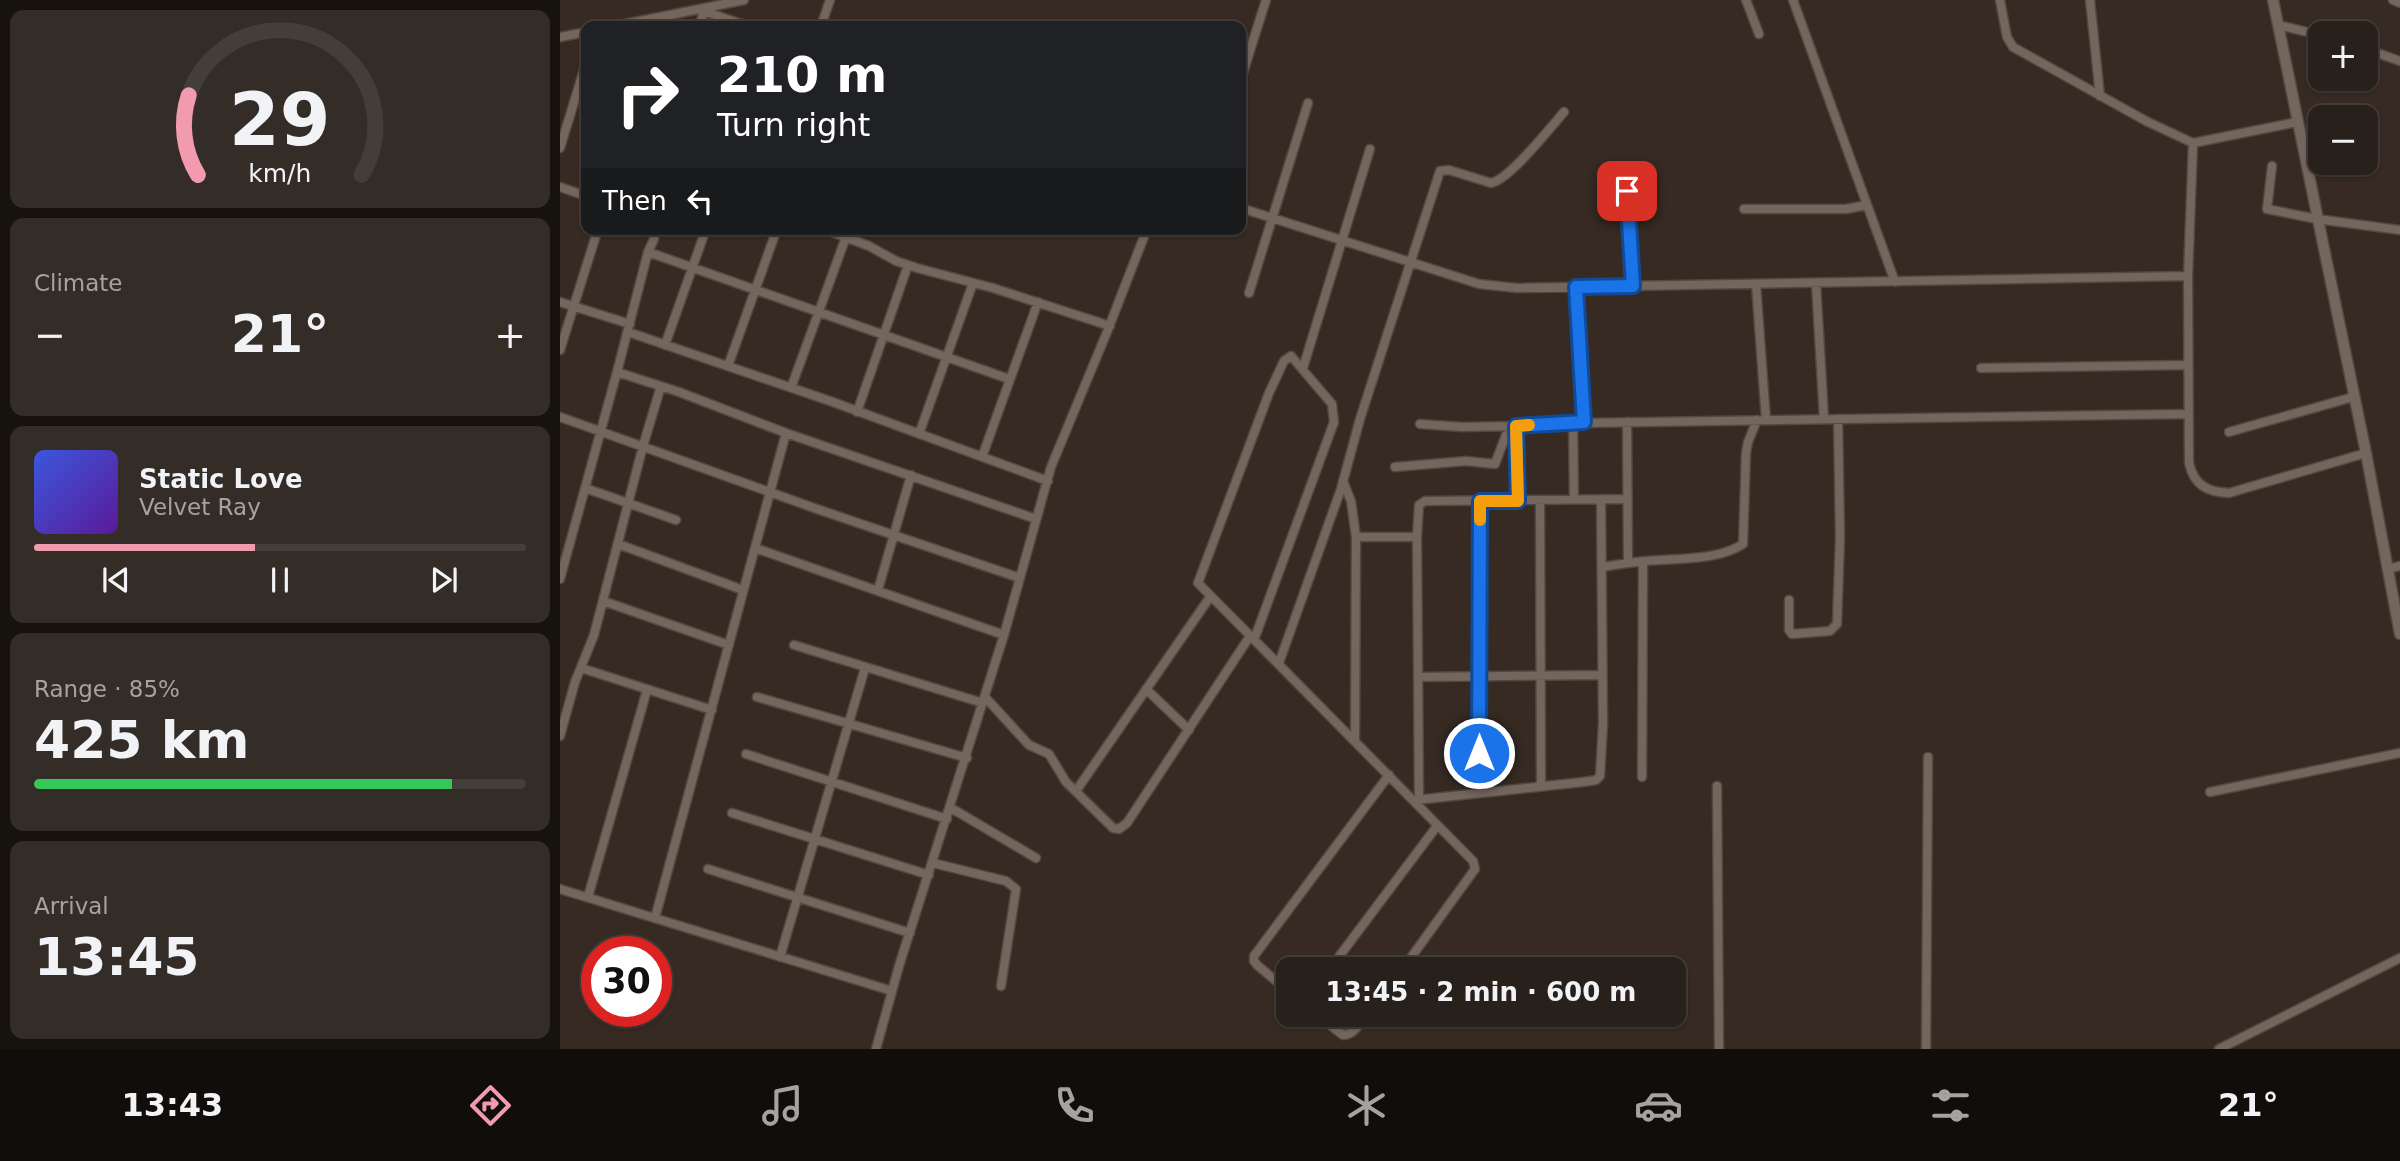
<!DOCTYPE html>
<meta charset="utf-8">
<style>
:root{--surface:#28201a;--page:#342d27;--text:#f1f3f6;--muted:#a5a3a2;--line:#443e39;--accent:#f29aae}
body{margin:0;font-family:"DejaVu Sans",sans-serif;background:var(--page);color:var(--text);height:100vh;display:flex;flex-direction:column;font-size:26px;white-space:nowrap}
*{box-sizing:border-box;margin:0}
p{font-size:23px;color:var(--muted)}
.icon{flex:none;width:38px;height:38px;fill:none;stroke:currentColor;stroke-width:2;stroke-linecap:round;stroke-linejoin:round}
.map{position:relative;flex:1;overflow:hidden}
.sheet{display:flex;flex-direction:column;gap:10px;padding:10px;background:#16120e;width:560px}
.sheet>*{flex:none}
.banner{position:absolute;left:21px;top:21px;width:665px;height:214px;border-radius:14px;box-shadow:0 2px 5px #0004,0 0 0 2px var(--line);background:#202124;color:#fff;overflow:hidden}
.controls{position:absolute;left:1748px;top:21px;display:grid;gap:14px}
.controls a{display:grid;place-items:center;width:70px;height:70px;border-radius:14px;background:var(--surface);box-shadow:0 2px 5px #0004,0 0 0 2px var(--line);font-size:35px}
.speed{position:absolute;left:21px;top:936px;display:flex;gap:14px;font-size:35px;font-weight:700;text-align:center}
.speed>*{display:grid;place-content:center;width:91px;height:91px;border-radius:50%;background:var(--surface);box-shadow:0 2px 5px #0004,0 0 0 2px var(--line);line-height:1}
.speed .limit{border:10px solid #d22;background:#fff;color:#111}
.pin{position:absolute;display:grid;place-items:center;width:60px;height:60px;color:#fff;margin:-30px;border-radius:14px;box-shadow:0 4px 10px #0006}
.me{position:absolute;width:77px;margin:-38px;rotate:0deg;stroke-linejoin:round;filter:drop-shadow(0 0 5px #0008)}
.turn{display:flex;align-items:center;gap:24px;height:147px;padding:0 21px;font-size:32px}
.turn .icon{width:91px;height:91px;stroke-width:2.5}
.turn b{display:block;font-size:49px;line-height:60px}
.then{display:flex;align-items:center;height:66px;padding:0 21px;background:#0003;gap:14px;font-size:26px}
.big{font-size:52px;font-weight:700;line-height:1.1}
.sheet .widget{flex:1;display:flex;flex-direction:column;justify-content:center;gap:10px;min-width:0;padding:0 24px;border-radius:14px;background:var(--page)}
.sheet .dial{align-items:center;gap:0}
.dial svg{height:182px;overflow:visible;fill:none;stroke:var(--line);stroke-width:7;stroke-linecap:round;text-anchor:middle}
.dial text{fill:var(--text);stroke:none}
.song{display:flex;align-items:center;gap:21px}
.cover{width:84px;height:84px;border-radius:10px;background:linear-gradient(135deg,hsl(230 70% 55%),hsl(270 70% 35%))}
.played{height:7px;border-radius:4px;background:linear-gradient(90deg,var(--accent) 45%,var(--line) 45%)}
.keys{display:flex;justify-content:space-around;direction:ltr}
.heat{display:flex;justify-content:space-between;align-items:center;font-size:38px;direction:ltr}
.charge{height:10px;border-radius:5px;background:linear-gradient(90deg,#34c759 85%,var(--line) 0)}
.trip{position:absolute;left:716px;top:957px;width:410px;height:70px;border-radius:14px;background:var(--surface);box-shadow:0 2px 5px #0004,0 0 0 2px var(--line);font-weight:700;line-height:70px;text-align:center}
.dock{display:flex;height:112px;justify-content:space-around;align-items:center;background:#100d0a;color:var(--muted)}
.dock .icon{width:49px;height:49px}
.dock .on{color:var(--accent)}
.dock b{font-size:32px;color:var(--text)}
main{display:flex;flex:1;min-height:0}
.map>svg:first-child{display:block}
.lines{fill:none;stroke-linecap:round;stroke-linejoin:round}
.minor-casing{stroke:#524842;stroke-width:11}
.tertiary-casing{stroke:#524842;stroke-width:13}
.minor{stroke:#74655d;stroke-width:8}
.tertiary{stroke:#74655d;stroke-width:10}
.route-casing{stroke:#114b97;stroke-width:18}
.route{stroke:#1a73e8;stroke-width:12}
.slow{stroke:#f59e0b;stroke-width:12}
</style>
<main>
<section class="sheet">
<div class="widget dial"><svg viewBox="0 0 100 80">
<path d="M14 69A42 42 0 1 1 86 69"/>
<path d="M14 69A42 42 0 0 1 10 34" stroke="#f29aae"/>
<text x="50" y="56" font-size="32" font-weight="700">29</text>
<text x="50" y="72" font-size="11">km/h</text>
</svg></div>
<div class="widget"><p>Climate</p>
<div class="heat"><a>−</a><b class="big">21°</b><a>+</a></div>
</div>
<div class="widget">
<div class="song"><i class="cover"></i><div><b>Static Love</b><p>Velvet Ray</p></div></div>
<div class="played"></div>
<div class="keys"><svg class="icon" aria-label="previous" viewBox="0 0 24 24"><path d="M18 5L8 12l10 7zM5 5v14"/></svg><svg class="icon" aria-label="pause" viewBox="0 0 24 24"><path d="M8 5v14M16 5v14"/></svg><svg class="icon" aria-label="next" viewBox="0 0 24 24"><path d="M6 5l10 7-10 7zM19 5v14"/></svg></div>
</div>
<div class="widget"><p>Range · 85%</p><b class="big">425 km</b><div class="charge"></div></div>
<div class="widget"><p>Arrival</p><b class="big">13:45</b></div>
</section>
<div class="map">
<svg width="1840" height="1049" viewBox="0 0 1840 1049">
<rect width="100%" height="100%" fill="#362a23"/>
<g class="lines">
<defs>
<path id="minor" d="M 1186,0 L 1199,34
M 1233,0 L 1335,282
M 1440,0 L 1447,37 L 1453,47 L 1586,121 L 1633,143
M 1530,0 L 1540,96
M 1833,0 L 1840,3
M 144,11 L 187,26
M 1718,25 L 1760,35
M 55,26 L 184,0
M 140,26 L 144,9
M 261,26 L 270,0
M 0,37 L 26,32
M 1806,49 L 1840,61
M 681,79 L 706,0
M 1737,122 L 1633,143 L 1628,276 L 1629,463 C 1634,485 1647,492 1669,493 L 1806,453
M 0,148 L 26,63
M 1712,166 L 1707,209 L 1757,219 L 1840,230
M 0,187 L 26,196
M 1067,191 L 1073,286
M 681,208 L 919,284 L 957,288 L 1628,276
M 1184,209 L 1286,209 L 1306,205
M 264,229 L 309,246 L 336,261 L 357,268 L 433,288 L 550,326
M 88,252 L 449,379
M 1256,283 L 1264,419
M 1196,284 L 1206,420
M 1016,287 L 1024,423
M 689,293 L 748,103
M 0,302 L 70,324
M 68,332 L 270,401 L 488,481
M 105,345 L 146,229
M 0,350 L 38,229
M 168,366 L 217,229
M 743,368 L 810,149
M 1421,368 L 1627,365
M 57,372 L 119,392 L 226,433 L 476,519
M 231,388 L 286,237
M 297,412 L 348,265
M 0,417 L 257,509 L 460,578
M 1067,422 L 1068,563
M 1013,423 L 1014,499
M 860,424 L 902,427 L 956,426
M 1669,432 L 1793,397
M 359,434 L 413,283
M 422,457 L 478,302
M 835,467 L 906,461 L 935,464 L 946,435 L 956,431
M 783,481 L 791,501 L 796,537
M 25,488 L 116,520
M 980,500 L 981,786
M 958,501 L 956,426 L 1024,423 L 1627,414
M 58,544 L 183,590
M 195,548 L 444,635
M 1042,567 C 1057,565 1071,562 1086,561 C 1115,558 1158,561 1183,544 L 1186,453 L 1188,442 L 1197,420
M 1827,569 L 1840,566
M 0,579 L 57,372 L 88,252 L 94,239 L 95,229
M 318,590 L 351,475
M 1229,600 L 1229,630 L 1232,634 L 1270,631 L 1277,624 L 1280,537 L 1278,419
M 43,601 L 169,645
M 694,640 L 774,422 L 772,404 L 731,356 L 724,361 L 709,393 L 638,583 L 913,861 L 915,869 L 842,970
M 234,645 L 423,703
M 719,663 L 781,489 L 800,419 L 880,171 L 889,170 L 931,183 C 949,180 990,128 1004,112
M 21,668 L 152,710
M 858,677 L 1041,675
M 586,689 L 629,730
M 197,697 L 407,758
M 425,697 L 469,745 L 489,754 L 506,782 L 553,828 L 559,829 L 567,823 L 690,636
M 0,736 L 15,682 L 34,635 L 83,446 L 101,386
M 795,740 L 796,537 L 857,537
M 186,754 L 387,819
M 1082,777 L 1083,561
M 1157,786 L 1159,1049
M 516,791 L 650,597
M 1650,792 L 1840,753
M 919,793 L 920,501
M 856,800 L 1023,782 L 1036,780 L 1040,776 L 1043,723 L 1041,499
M 859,800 L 857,537 L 859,505 L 865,501 L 1067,499
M 391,808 L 476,858
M 172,813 L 369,875
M 373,863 L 446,881 L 456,889 L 441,986
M 148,869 L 350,933
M 0,889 L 332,991
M 28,897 L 87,690
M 95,918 L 226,433
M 220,957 L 305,668
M 769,970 L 877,826
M 728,991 L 697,965 L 694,961 L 694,956 L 829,775
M 757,1015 L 783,1035 C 794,1035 800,1023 806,1015
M 316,1049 L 339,966 L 444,635 L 491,467 L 547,332 L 587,229
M 1366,1049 L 1368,757
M 1659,1049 L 1840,958"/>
<path id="tertiary" d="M 1713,0 L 1806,453 L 1840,634"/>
</defs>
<use href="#minor" class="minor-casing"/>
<use href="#tertiary" class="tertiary-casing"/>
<use href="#minor" class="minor"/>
<use href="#tertiary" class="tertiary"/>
</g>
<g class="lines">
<defs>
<path id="route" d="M 919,753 L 920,501 L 958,501 L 956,426 L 1024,422 L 1016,287 L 1073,286 L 1067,191"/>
</defs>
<use href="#route" class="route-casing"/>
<use href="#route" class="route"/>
<path class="slow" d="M 920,520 L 920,501 L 958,501 L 956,426 L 969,425"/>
</g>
</svg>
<div class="controls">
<a>+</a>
<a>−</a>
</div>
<div class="speed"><div class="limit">30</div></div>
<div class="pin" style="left:1067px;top:191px;background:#d93025"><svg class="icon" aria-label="arrive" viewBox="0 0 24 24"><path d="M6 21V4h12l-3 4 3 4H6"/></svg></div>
<svg class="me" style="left:919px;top:753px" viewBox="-20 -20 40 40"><circle r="17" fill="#1a73e8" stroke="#fff" stroke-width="3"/><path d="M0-11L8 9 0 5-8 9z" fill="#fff"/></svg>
<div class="trip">13:45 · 2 min · 600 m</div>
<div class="banner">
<div class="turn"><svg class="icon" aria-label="right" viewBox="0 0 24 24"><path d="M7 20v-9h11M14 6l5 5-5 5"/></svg><div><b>210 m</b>Turn right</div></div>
<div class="then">Then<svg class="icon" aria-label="left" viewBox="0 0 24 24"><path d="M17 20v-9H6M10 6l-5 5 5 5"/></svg></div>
</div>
</div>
</main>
<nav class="dock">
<b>13:43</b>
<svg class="icon on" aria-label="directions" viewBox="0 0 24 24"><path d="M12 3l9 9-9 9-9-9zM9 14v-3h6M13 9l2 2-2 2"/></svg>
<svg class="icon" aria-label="music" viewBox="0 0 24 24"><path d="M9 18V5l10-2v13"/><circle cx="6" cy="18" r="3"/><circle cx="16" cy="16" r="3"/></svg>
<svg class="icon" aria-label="phone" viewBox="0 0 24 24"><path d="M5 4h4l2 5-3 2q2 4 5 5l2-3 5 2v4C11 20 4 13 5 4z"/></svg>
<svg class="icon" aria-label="climate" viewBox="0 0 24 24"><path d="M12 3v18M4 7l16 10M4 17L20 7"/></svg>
<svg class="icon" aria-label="car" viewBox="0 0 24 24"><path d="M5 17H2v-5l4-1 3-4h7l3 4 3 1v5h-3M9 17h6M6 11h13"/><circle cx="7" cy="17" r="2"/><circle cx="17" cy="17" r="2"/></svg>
<svg class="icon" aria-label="filters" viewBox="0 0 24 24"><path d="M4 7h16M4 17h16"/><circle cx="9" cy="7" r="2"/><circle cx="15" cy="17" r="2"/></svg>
<b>21°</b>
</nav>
